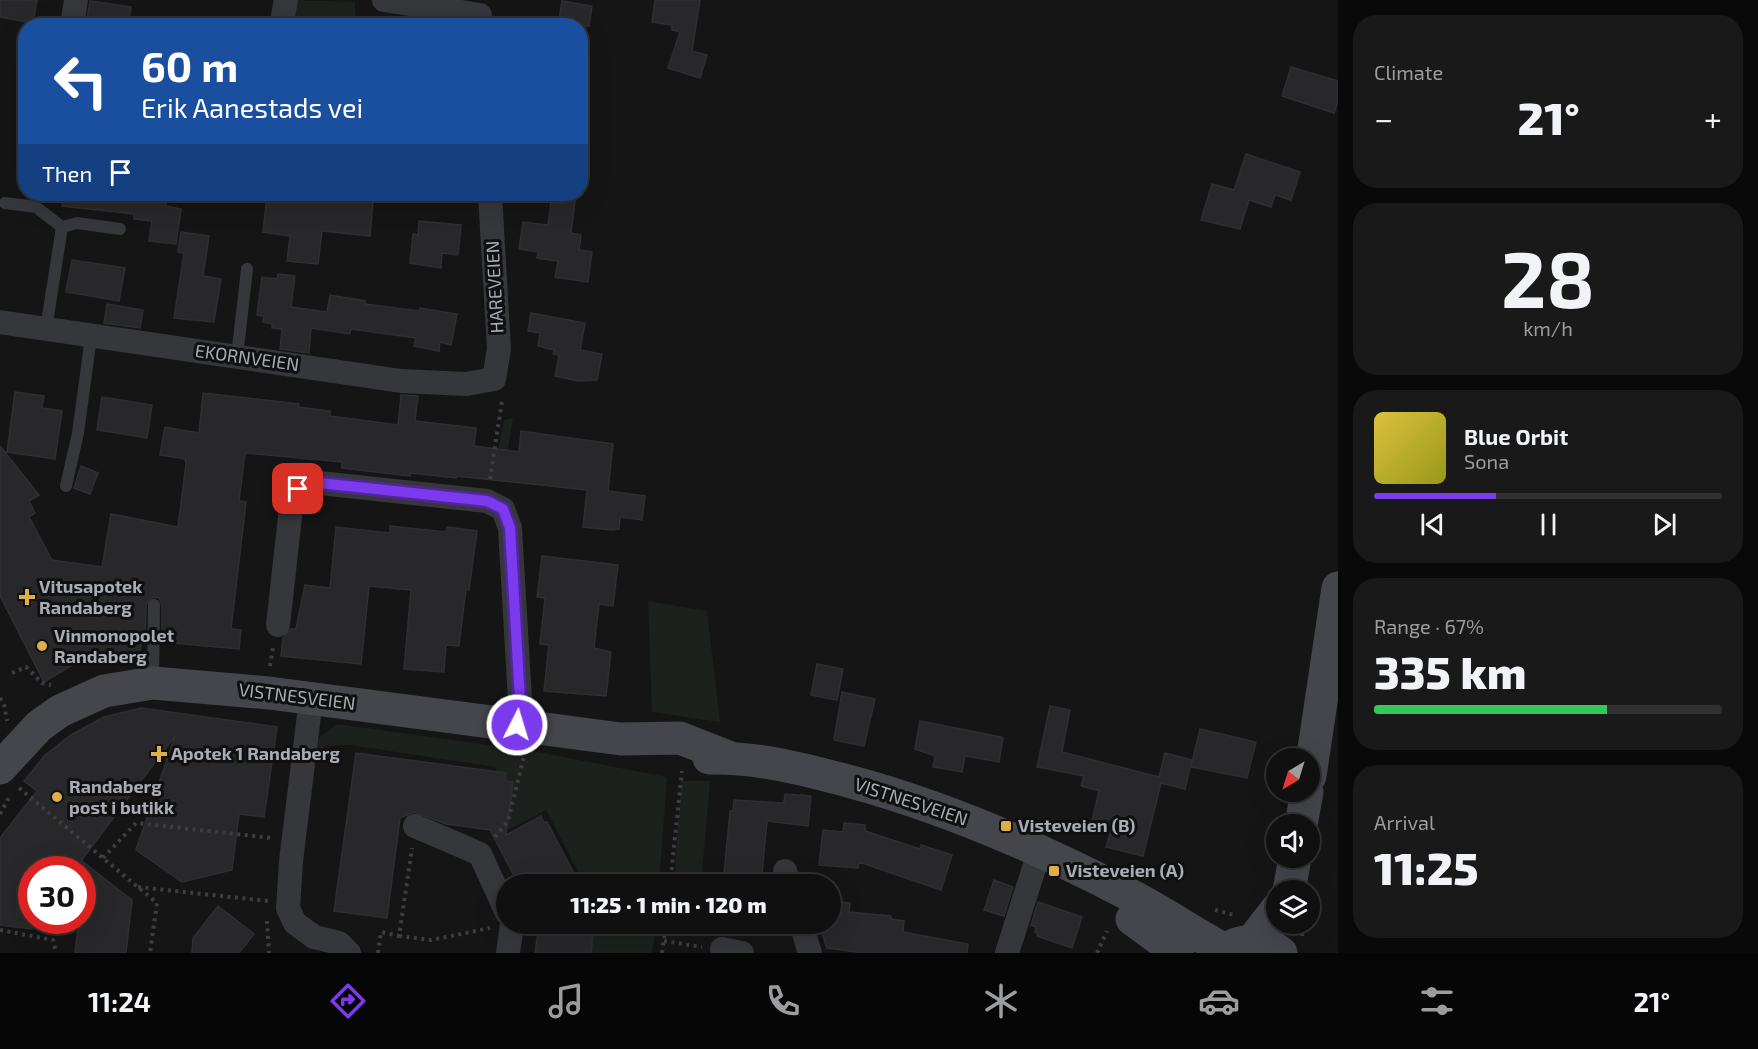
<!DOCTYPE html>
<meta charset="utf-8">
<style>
:root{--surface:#101010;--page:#191919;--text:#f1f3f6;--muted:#9c9d9f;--line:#303030;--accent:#7c3aed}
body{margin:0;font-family:"Exo 2",sans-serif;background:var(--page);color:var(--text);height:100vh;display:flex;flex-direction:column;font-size:22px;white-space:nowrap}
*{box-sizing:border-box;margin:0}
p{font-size:20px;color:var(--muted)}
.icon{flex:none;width:33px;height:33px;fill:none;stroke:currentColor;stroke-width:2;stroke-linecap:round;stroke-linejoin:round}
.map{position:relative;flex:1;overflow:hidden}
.sheet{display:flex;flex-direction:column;gap:15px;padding:15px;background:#090909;width:420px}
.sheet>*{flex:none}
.top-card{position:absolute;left:18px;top:18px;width:570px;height:183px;border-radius:24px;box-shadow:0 6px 24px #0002,0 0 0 2px var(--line);background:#1a4fa0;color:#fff;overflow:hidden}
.needle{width:39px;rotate:218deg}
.buttons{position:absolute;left:1266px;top:748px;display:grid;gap:12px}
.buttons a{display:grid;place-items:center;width:54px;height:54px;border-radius:50%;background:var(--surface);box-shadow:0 6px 24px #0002,0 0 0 2px var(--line);font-size:30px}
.speed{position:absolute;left:18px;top:856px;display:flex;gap:12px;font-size:30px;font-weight:700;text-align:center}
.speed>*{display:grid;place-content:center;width:78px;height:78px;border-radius:50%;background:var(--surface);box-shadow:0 6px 24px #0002,0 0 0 2px var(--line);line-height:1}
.speed .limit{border:9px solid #d22;background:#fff;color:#111}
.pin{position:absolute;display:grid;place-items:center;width:51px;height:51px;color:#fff;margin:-26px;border-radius:12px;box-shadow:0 3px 9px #0006}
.me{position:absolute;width:66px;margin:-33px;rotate:5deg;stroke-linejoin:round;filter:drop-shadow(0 0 4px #0008)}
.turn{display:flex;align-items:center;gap:21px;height:126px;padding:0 24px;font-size:27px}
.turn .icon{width:78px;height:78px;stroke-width:2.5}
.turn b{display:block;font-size:42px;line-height:51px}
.then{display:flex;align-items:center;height:57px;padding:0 24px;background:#0003;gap:12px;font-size:22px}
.big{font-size:45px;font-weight:800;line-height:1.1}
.sheet .card{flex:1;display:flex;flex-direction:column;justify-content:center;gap:9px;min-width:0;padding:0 21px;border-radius:24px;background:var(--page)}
.sheet .dial{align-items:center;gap:0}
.dial b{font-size:78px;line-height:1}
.song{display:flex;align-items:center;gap:18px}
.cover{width:72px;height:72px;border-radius:9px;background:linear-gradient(135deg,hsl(50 70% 55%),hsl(60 70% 35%))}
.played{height:6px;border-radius:3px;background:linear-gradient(90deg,var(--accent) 35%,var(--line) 35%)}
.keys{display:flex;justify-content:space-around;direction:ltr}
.heat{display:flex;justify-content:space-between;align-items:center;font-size:33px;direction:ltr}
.charge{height:9px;border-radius:4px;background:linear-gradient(90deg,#34c759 67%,var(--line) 0)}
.trip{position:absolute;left:496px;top:874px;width:345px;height:60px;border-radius:30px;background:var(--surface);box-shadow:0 6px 24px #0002,0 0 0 2px var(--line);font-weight:800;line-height:60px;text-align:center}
.menu{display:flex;height:96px;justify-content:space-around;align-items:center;background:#060606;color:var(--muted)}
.menu .icon{width:42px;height:42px}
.menu .active{color:var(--accent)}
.menu b{font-size:27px;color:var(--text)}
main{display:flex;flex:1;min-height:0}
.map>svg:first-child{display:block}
.green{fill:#1c211d}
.building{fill:#28282a;stroke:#2f2f32;stroke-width:1.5}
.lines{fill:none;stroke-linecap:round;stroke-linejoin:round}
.path{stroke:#3d3e42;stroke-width:4;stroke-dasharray:3 4.5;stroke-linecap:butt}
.lane{stroke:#36373b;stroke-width:12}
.street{stroke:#36373b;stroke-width:24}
.secondary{stroke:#45464b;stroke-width:33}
.route-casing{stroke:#51269a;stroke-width:15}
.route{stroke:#7c3aed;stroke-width:10}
.poi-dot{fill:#deaf46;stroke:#101011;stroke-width:2}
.labels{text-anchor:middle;stroke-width:6;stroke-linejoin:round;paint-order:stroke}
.street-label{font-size:18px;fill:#a8acb5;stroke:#101011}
.poi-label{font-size:18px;font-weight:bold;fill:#a8acb5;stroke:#101011;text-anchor:start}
</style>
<main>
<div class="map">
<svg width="1338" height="953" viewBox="0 0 1338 953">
<rect width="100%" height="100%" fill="#151516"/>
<path class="green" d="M 286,0 L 355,2 L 356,25 L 279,26 Z
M 513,418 L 505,467 L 494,471 L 504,420 Z
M 648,601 L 707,611 L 720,722 L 652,712 Z
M 337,724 L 532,751 L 667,777 L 659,885 L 585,885 L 546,810 L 510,829 L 490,812 L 496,767 L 350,745 L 325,746 L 313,759 L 315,741 Z
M 681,781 L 710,781 L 701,885 L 674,885 Z
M 591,924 L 656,924 L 652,953 L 587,953 Z
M 671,924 L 697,924 L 696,937 L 671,933 Z"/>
<path class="building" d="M 0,0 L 37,0 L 33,23 L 0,17 Z
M 655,0 L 700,0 L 692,51 L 707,55 L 700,78 L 668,68 L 680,32 L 672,30 L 672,25 L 652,22 Z
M 90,1 L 131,7 L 128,26 L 86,26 Z
M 562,1 L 592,6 L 589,26 L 558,26 Z
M 1291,67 L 1338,81 L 1338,101 L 1334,113 L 1282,96 Z
M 1246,154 L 1300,172 L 1291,200 L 1275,195 L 1271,207 L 1249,200 L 1240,229 L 1201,220 L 1212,184 L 1234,190 Z
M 63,194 L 168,194 L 166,206 L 181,209 L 176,244 L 149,241 L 152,221 L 134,219 L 134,214 L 62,206 Z
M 267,194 L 333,194 L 373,202 L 370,236 L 322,231 L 318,264 L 287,261 L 290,236 L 263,232 Z
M 552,194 L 576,194 L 571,233 L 581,235 L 579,250 L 592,252 L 588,282 L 555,277 L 558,261 L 537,258 L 538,252 L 519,249 L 523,222 L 548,225 Z
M 419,221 L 461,225 L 458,255 L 442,253 L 441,268 L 410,263 L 413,234 L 418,235 Z
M 181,232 L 209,236 L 203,276 L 221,279 L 214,322 L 174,318 L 184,253 L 178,252 Z
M 72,260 L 125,268 L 119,301 L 66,292 Z
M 278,274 L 295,276 L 291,307 L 327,312 L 330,295 L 365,301 L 365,304 L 419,311 L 420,308 L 457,314 L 451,345 L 440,342 L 439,351 L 414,346 L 416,338 L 351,329 L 350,334 L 311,328 L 309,353 L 280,349 L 282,329 L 272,328 L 272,324 L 263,322 L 264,316 L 257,315 L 262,277 L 277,279 Z
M 107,304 L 143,310 L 140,328 L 104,323 Z
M 531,313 L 585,323 L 580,350 L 602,354 L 597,380 L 578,381 L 555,376 L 559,355 L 553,354 L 554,350 L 538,346 L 540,333 L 528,331 Z
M 15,392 L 44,396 L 42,408 L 62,411 L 55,459 L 7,452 Z
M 203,393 L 299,404 L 298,407 L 330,411 L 330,416 L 398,425 L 401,395 L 418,396 L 415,421 L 476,428 L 474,446 L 519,452 L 521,431 L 613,444 L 608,491 L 645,496 L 642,520 L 620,517 L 619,529 L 612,530 L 583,527 L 587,490 L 456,476 L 456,478 L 411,473 L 410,476 L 342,468 L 342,462 L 245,453 L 239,501 L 246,502 L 231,629 L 241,630 L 239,649 L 162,642 L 162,605 L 159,598 L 154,597 L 146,604 L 145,640 L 142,639 L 140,651 L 89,655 L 44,682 L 0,596 L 0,446 L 39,495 L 29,501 L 35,513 L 29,517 L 52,560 L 102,567 L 111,514 L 178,527 L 186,464 L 185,459 L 160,455 L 165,427 L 199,433 Z
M 102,397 L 152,405 L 147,438 L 97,430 Z
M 81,466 L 98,473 L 90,494 L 74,488 Z
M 390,526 L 446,532 L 447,527 L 477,531 L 469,590 L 466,589 L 459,646 L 446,645 L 444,672 L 404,669 L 411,590 L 369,586 L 361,664 L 281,656 L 283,638 L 291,629 L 296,629 L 305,585 L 330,588 L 336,527 L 390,533 Z
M 542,556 L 618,565 L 613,606 L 599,604 L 594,648 L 611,652 L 606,696 L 544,691 L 549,645 L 540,644 L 545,598 L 537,597 Z
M 817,664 L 843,669 L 837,700 L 811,695 Z
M 842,692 L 875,699 L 864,746 L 834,740 Z
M 1050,706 L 1070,710 L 1062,752 L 1159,777 L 1165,753 L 1192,760 L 1185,789 L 1161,783 L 1143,856 L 1106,847 L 1111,830 L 1091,825 L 1099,791 L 1081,786 L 1084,776 L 1037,767 Z
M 141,708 L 277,727 L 264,817 L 239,814 L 232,870 L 182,882 L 136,850 L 175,736 L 74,870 L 32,870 L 32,929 L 0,925 L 0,838 L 37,791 L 24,781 L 45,755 L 71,735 L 104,717 Z
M 920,721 L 1001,737 L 1003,738 L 999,762 L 965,756 L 962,772 L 933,767 L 935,756 L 915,749 Z
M 1200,729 L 1256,742 L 1247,778 L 1191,767 Z
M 356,753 L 506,773 L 505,781 L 513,782 L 506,835 L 541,816 L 544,823 L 547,822 L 580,885 L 519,885 L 490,830 L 446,824 L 414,812 L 400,818 L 387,918 L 334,911 Z
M 785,794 L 811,796 L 808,826 L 767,821 L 761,885 L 723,885 L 730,811 L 733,811 L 734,800 L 784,803 Z
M 844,823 L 865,825 L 865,831 L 920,849 L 921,845 L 952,855 L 941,890 L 859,862 L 858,868 L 819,865 L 823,830 L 843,832 Z
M 82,861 L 132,900 L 126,953 L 75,953 L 79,921 L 82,921 Z
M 994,880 L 1013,887 L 1004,916 L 984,910 Z
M 831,901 L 850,903 L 849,912 L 891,916 L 891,919 L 904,921 L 903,932 L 968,944 L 967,953 L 864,953 L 827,948 L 819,924 L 831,924 Z
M 1038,902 L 1082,917 L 1072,948 L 1037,936 L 1038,934 L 1035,932 L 1036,927 L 1031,925 Z
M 218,906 L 254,934 L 239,953 L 192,953 L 193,938 Z
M 539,924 L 594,924 L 591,953 L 535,953 Z"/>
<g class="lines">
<path class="path" d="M 490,479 L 502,401
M 270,666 L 273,647
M 12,673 L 26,667 L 42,683 L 51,685
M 0,698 L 4,704 L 7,721
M 19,788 L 157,903 L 150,953
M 0,814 L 11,794
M 495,837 L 508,821 L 525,752
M 103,858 L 136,823 L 272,838
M 670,885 L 682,771
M 138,887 L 268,901
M 1215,910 L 1234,915
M 267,921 L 269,953
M 0,930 L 53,940 L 56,953
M 399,936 L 431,940 L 490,928
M 1302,936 L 1303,924
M 664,941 L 702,947
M 378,953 L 381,932 L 399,936 L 412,848
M 662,953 L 666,924
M 1097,953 L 1107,931"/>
<path class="lane" d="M 5,203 L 36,207 L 62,227
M 62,227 L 77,223 L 120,229
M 46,329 L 62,227
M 237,357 L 247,269
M 66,486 L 78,433 L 91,337
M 153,681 L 154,605"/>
<path class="street" d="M 384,0 L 480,15
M 72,26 L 76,0
M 281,26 L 286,0
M 0,322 L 401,381 L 466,384 L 494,379 L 499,349 L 490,194
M 278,625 L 291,508 L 299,489 L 320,483 L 487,501 L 503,509 L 510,528 L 520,700 L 517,725
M 311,699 L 291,861 L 288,908 L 295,923 L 314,937 L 339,943 L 349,953
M 415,826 L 480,854 L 507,913
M 785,871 L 789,885
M 801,924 L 810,953
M 722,949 L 742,953
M 508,953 L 512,924
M 1007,953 L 1035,865"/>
<path class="secondary" d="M 709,758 C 757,757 803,769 848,781 C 945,807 1037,847 1126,893 C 1160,910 1192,932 1225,950
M 0,768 L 39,726 L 60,711 L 104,691 L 153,683 L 269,693 L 621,739 L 680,738 L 731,758
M 1310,776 L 1338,588
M 1301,825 L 1307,792
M 1289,891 L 1295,858
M 1132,919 L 1178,953
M 1252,941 L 1276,910
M 1222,953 C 1239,937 1264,939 1281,953"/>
</g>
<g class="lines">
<defs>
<path id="route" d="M 298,489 L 320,483 L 487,501 L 503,509 L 510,528 L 520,700 L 517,725"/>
</defs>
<use href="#route" class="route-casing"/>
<use href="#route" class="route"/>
</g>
<g class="poi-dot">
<path d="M24 588h6v6h6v6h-6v6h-6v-6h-6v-6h6z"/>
<circle cx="42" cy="646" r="6"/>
<path d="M156 745h6v6h6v6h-6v6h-6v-6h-6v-6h6z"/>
<circle cx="57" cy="797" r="6"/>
<rect x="1000" y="820" width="12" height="12" rx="3"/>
<rect x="1048" y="865" width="12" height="12" rx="3"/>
</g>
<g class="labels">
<g class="street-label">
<text transform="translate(495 287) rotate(-93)" y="6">HAREVEIEN</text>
<text transform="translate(247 358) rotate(8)" y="6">EKORNVEIEN</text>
<text transform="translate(297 697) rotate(7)" y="6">VISTNESVEIEN</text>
<text transform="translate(911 802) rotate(18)" y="6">VISTNESVEIEN</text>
</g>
<g class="poi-label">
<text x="39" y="593">Vitusapotek<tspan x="39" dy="21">Randaberg</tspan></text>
<text x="54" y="642">Vinmonopolet<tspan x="54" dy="21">Randaberg</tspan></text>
<text x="171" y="760">Apotek 1 Randaberg</text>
<text x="69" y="793">Randaberg<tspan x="69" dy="21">post i butikk</tspan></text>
<text x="1018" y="832">Visteveien (B)</text>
<text x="1066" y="877">Visteveien (A)</text>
</g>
</g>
</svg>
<div class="buttons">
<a><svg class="needle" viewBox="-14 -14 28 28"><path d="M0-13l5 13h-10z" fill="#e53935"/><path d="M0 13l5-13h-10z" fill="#9c9d9f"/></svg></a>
<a><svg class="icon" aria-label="sound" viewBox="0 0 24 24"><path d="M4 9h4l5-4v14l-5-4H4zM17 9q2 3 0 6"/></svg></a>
<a><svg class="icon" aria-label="layers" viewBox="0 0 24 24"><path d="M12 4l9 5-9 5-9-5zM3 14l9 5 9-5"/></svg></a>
</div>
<div class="speed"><div class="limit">30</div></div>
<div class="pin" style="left:298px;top:489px;background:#d93025"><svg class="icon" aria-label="arrive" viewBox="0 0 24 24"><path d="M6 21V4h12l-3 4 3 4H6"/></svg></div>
<svg class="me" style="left:517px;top:725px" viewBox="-20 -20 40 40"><circle r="17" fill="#7c3aed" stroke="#fff" stroke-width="3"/><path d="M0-11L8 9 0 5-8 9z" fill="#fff"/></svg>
<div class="trip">11:25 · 1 min · 120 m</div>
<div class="top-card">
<div class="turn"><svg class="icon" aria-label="left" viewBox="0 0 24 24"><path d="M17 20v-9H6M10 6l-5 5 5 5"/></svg><div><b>60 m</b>Erik Aanestads vei</div></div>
<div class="then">Then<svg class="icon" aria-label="arrive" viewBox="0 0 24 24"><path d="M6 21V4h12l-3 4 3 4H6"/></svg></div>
</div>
</div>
<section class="sheet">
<div class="card"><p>Climate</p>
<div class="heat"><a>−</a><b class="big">21°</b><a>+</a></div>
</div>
<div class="card dial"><b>28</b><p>km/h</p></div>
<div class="card">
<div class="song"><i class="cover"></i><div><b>Blue Orbit</b><p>Sona</p></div></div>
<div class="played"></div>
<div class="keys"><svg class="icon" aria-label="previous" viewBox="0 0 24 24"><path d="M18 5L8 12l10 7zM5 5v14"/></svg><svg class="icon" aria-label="pause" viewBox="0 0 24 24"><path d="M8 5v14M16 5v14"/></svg><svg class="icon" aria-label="next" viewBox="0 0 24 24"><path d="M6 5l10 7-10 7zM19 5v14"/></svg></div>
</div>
<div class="card"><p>Range · 67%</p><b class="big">335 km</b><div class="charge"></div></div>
<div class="card"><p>Arrival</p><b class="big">11:25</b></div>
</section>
</main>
<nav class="menu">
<b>11:24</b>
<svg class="icon active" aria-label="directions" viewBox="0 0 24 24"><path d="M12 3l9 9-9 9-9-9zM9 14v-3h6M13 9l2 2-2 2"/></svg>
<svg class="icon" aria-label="music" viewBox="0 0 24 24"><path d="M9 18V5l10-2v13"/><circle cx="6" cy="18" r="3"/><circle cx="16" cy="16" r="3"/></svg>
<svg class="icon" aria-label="phone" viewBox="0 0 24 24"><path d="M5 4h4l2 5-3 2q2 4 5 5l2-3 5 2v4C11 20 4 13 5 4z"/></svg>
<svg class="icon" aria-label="climate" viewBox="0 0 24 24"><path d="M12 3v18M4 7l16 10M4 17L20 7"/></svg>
<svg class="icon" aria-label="car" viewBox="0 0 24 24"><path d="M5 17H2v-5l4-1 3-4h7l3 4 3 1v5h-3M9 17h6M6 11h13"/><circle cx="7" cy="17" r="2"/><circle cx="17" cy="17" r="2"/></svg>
<svg class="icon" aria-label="filters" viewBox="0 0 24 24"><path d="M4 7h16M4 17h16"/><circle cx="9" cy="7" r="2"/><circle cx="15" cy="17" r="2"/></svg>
<b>21°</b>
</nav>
